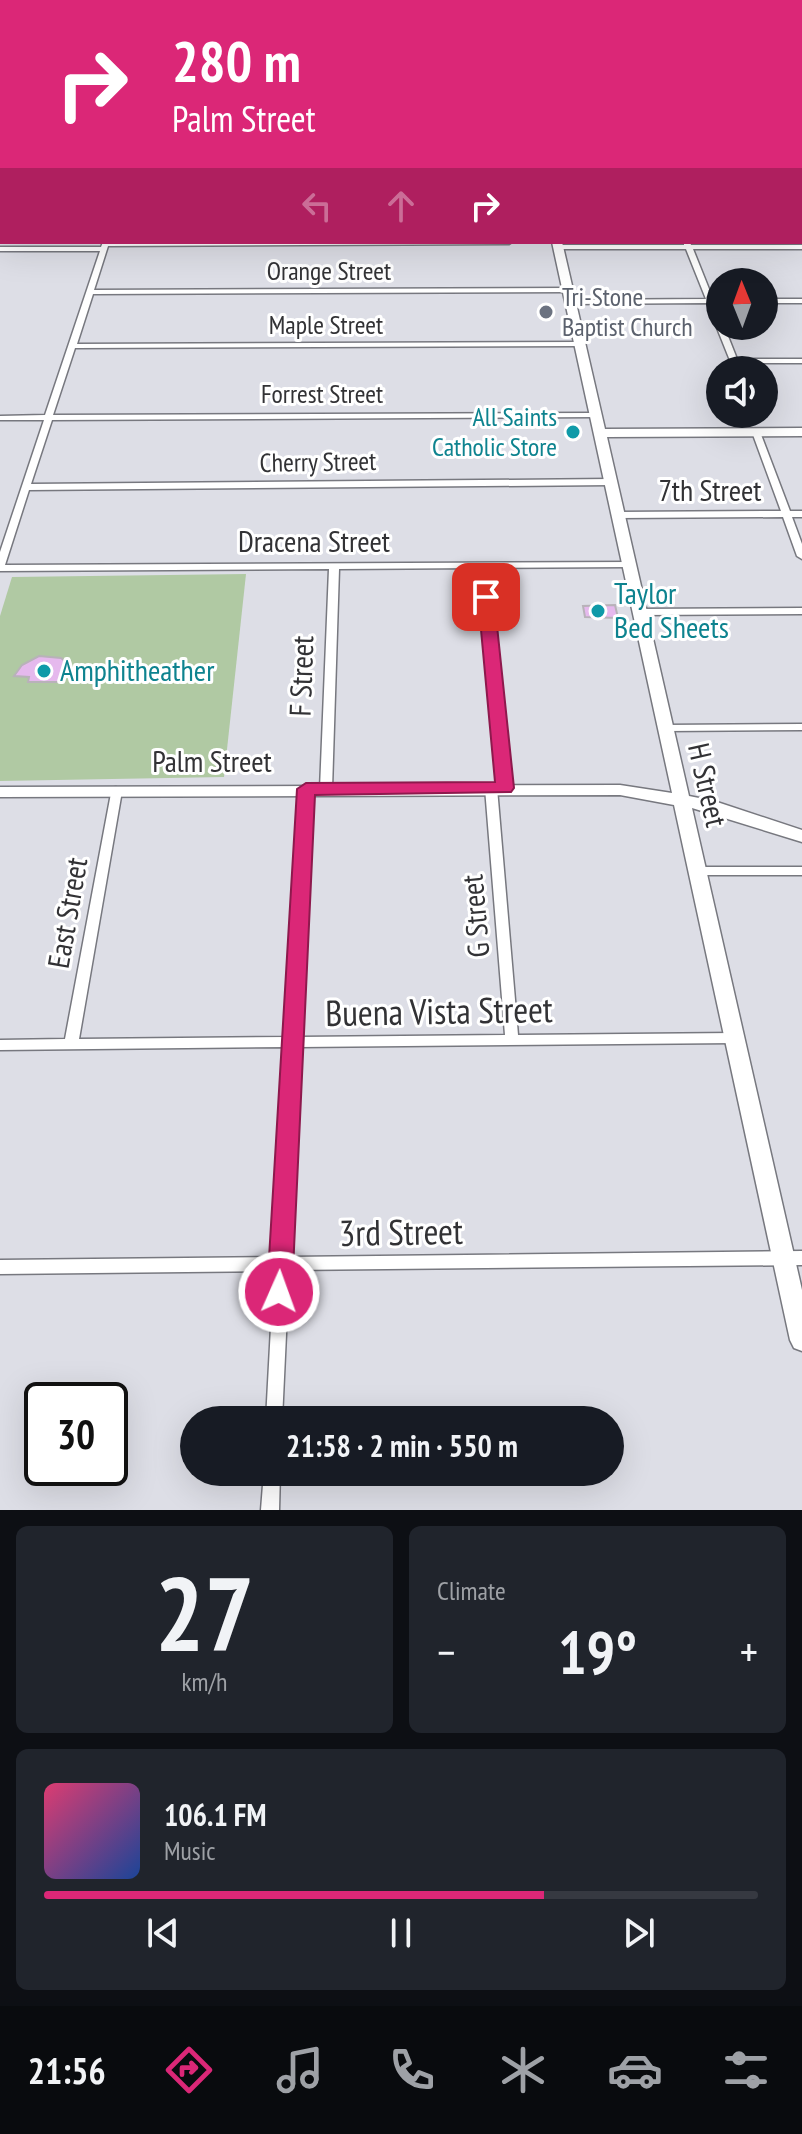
<!DOCTYPE html>
<meta charset="utf-8">
<style>
:root{--surface:#171b24;--page:#20242c;--text:#f1f3f6;--muted:#9ea1a6;--line:#363941;--accent:#db2777}
body{margin:0;font-family:"PT Sans Narrow",sans-serif;background:var(--page);color:var(--text);height:100vh;display:flex;flex-direction:column;font-size:30px;white-space:nowrap}
*{box-sizing:border-box;margin:0}
p{font-size:26px;color:var(--muted)}
.icon{flex:none;width:44px;height:44px;fill:none;stroke:currentColor;stroke-width:2;stroke-linecap:round;stroke-linejoin:round}
.map{position:relative;height:1510px;overflow:hidden}
.sheet{display:flex;flex-direction:column;gap:16px;padding:16px;background:#0d0f14;flex:1}
.sheet>*{flex:none}
.banner{position:absolute;left:0px;top:0px;width:802px;height:244px;box-shadow:0 8px 32px #0002;background:#db2777;color:#fff;overflow:hidden}
.needle{width:52px;rotate:359deg}
.controls{position:absolute;left:706px;top:268px;display:grid;gap:16px}
.controls a{display:grid;place-items:center;width:72px;height:72px;border-radius:50%;background:var(--surface);box-shadow:0 8px 32px #0002;font-size:40px}
.speed{position:absolute;left:24px;top:1382px;display:flex;gap:16px;font-size:40px;font-weight:700;text-align:center}
.speed>*{display:grid;place-content:center;width:104px;height:104px;border-radius:50%;background:var(--surface);box-shadow:0 8px 32px #0002;line-height:1}
.speed .limit{border:4px solid #111;border-radius:12px;background:#fff;color:#111}
.pin{position:absolute;display:grid;place-items:center;width:68px;height:68px;color:#fff;margin:-34px;border-radius:16px;box-shadow:0 4px 12px #0006}
.me{position:absolute;width:88px;margin:-44px;rotate:2deg;stroke-linejoin:round;filter:drop-shadow(0 0 6px #0008)}
.turn{display:flex;align-items:center;gap:28px;height:168px;padding:0 40px;font-size:36px}
.turn .icon{width:104px;height:104px;stroke-width:2.5}
.turn b{display:block;font-size:56px;line-height:68px}
.lanes{display:flex;align-items:center;height:76px;padding:0 40px;background:#0003;justify-content:center;gap:40px;direction:ltr}
.lanes .off{opacity:.35}
.big{font-size:60px;font-weight:700;line-height:1.1}
.sheet .widget{flex:1;display:flex;flex-direction:column;justify-content:center;gap:12px;min-width:0;padding:0 28px;border-radius:12px;background:var(--page)}
.sheet .dial{align-items:center;gap:0}
.dial b{font-size:104px;line-height:1}
.song{display:flex;align-items:center;gap:24px}
.cover{width:96px;height:96px;border-radius:12px;background:linear-gradient(135deg,hsl(340 70% 55%),hsl(220 70% 35%))}
.played{height:8px;border-radius:4px;background:linear-gradient(90deg,var(--accent) 70%,var(--line) 70%)}
.keys{display:flex;justify-content:space-around;direction:ltr}
.heat{display:flex;justify-content:space-between;align-items:center;font-size:44px;direction:ltr}
.sheet .tiles{flex:1;display:grid;gap:16px;grid-template-columns:1fr 1fr}
.widget:last-child{grid-column:span 2}
.trip{position:absolute;left:180px;top:1406px;width:444px;height:80px;border-radius:40px;background:var(--surface);box-shadow:0 8px 32px #0002;font-weight:700;line-height:80px;text-align:center}
.menu{display:flex;height:128px;justify-content:space-around;align-items:center;background:#090b0e;color:var(--muted)}
.menu .icon{width:56px;height:56px}
.menu .current{color:var(--accent)}
.menu b{font-size:36px;color:var(--text)}
.map>svg:first-child{display:block}
.green{fill:#b0c9a3}
.building{fill:#e5b9ed;stroke:#b8b2b9;stroke-width:2}
.lines{fill:none;stroke-linecap:round;stroke-linejoin:round}
.street-casing{stroke:#77787f;stroke-width:3}
.secondary-casing{stroke:#77787f;stroke-width:3}
.primary-casing{stroke:#b1908d;stroke-width:3}
.street{fill:#fff;fill-rule:evenodd}
.secondary{fill:#fff;fill-rule:evenodd}
.primary{fill:#fadad7;fill-rule:evenodd}
.route{fill:#db2777;stroke:#8e194d;stroke-width:2}
.worship-dot{fill:#6b7280;stroke:#fff;stroke-width:3}
.culture-dot{fill:#0f9aa8;stroke:#fff;stroke-width:3}
.labels{text-anchor:middle;stroke-width:6;stroke-linejoin:round;paint-order:stroke}
.far-street-label{font-size:26px;fill:#323235;stroke:#fff}
.far-worship-label{font-size:26px;fill:#5b616d;stroke:#fff;text-anchor:start}
.far-culture-label{font-size:26px;fill:#0d838f;stroke:#fff;text-anchor:end}
.street-label{font-size:30px;fill:#323235;stroke:#fff}
.culture-label{font-size:30px;fill:#0d838f;stroke:#fff;text-anchor:start}
.near-street-label{font-size:36px;fill:#323235;stroke:#fff}
</style>
<div class="map">
<svg width="802" height="1510" viewBox="0 0 802 1510">
<rect width="100%" height="100%" fill="#dddee6"/>
<path class="green" d="M 246,574 L 224,777 L 0,781 L 0,616 L 12,577 Z"/>
<path class="building" d="M 615,605 L 618,618 L 585,617 L 583,606 Z
M 39,656 L 61,658 L 70,665 L 70,675 L 64,676 L 58,682 L 28,682 L 29,677 L 14,676 L 22,665 Z"/>
<g class="lines">
<defs>
<path id="street" d="M 58,0 L 62,0 L 61,2 L 57,2 Z
M 147,0 L 151,0 L 150,2 L 146,2 Z
M 236,0 L 240,0 L 239,2 L 235,2 Z
M 0,50 L 2,50 L 2,54 L 0,54 Z
M 800,112 L 802,112 L 802,116 L 800,116 Z
M 0,118 L 2,118 L 2,122 L 0,122 Z
M 103,242 L 512,242 L 509,244 L 108,246 L 94,290 L 571,288 L 572,290 L 568,292 L 93,294 L 77,344 L 580,342 L 584,344 L 580,346 L 75,348 L 53,415 L 596,413 L 600,415 L 596,417 L 52,420 L 31,484 L 611,479 L 615,482 L 611,485 L 29,490 L 5,565 L 632,562 L 634,564 L 632,566 L 629,567 L 488,568 L 511,788 L 509,791 L 501,791 L 499,788 L 479,568 L 339,569 L 332,789 L 326,793 L 320,789 L 329,569 L 0,571 L 0,552 L 44,420 L 0,420 L 0,416 L 45,415 L 100,251 L 0,251 L 0,247 L 101,247 Z
M 684,242 L 690,242 L 691,245 L 802,245 L 802,249 L 693,249 L 713,299 L 720,299 L 720,303 L 715,303 L 720,317 L 720,326 L 724,326 L 737,359 L 802,359 L 802,363 L 731,363 L 707,303 L 571,304 L 567,302 L 571,300 L 706,299 L 686,249 L 558,249 L 555,247 L 558,245 L 684,245 Z
M 764,299 L 802,299 L 802,303 L 764,303 Z
M 756,429 L 760,432 L 790,511 L 802,511 L 802,517 L 792,517 L 802,544 L 802,559 L 797,556 L 783,517 L 618,518 L 613,515 L 618,512 L 781,511 L 752,432 Z
M 802,608 L 802,614 L 640,615 L 635,612 L 640,609 Z
M 802,724 L 802,730 L 666,731 L 661,728 L 666,725 Z
M 491,784 L 497,788 L 518,1035 L 735,1033 L 740,1034 L 742,1038 L 740,1042 L 735,1043 L 300,1047 L 290,1257 L 802,1251 L 802,1265 L 289,1270 L 282,1420 L 266,1420 L 274,1271 L 0,1274 L 0,1260 L 275,1257 L 286,1047 L 0,1050 L 0,1040 L 65,1039 L 112,788 L 116,787 L 122,791 L 79,1039 L 287,1037 L 300,789 L 306,785 L 312,789 L 300,1037 L 505,1035 L 485,788 Z
M 698,867 L 802,867 L 802,875 L 698,875 L 694,874 L 692,871 L 694,868 Z
M 264,1472 L 280,1472 L 279,1510 L 261,1510 Z"/>
<path id="secondary" d="M 324,0 L 330,0 L 330,2 L 324,2 Z
M 501,0 L 507,0 L 507,2 L 501,2 Z
M 591,0 L 597,0 L 598,2 L 592,2 Z
M 675,0 L 681,0 L 682,2 L 676,2 Z
M 800,16 L 802,16 L 802,20 L 800,20 Z
M 0,24 L 2,24 L 2,28 L 0,28 Z
M 800,211 L 802,212 L 802,221 L 800,220 Z
M 552,242 L 562,242 L 605,429 L 802,428 L 802,436 L 607,437 L 689,796 L 714,801 L 802,830 L 802,842 L 692,808 L 802,1290 L 802,1351 L 794,1348 L 790,1340 L 674,805 L 620,795 L 0,797 L 0,787 L 620,785 L 672,793 Z"/>
<path id="primary" d="M 0,194 L 2,194 L 2,200 L 0,200 Z
M 800,197 L 802,197 L 802,203 L 800,203 Z"/>
</defs>
<use href="#street" class="street-casing"/>
<use href="#secondary" class="secondary-casing"/>
<use href="#primary" class="primary-casing"/>
<use href="#street" class="street"/>
<use href="#secondary" class="secondary"/>
<use href="#primary" class="primary"/>
</g>
<path class="route" d="M 486,592 L 494,597 L 514,788 L 511,792 L 315,795 L 292,1292 L 288,1301 L 279,1304 L 270,1301 L 267,1292 L 297,789 L 306,783 L 495,782 L 478,597 Z"/>
<circle class="worship-dot" cx="546" cy="312" r="8"/>
<g class="culture-dot">
<circle cx="573" cy="432" r="8"/>
<circle cx="598" cy="611" r="8"/>
<circle cx="44" cy="671" r="8"/>
</g>
<g class="labels">
<g class="far-street-label">
<text x="329" y="280">Orange Street</text>
<text x="326" y="334">Maple Street</text>
<text x="322" y="403">Forrest Street</text>
<text transform="translate(318 462) rotate(-1)" y="9">Cherry Street</text>
</g>
<g class="far-worship-label">
<text x="562" y="306">Tri-Stone<tspan x="562" dy="30">Baptist Church</tspan></text>
</g>
<g class="far-culture-label">
<text x="557" y="426">All Saints<tspan x="557" dy="30">Catholic Store</tspan></text>
</g>
<g class="street-label">
<text x="710" y="501">7th Street</text>
<text x="314" y="552">Dracena Street</text>
<text transform="translate(302 676) rotate(-88)" y="10">F Street</text>
<text x="212" y="772">Palm Street</text>
<text transform="translate(707 785) rotate(77)" y="10">H Street</text>
<text transform="translate(68 913) rotate(-80)" y="10">East Street</text>
<text transform="translate(476 916) rotate(-95)" y="10">G Street</text>
</g>
<g class="culture-label">
<text x="614" y="604">Taylor<tspan x="614" dy="34">Bed Sheets</tspan></text>
<text x="60" y="681">Amphitheather</text>
</g>
<g class="near-street-label">
<text transform="translate(439 1011) rotate(-1)" y="13">Buena Vista Street</text>
<text transform="translate(401 1232) rotate(-1)" y="13">3rd Street</text>
</g>
</g>
</svg>
<div class="controls">
<a><svg class="needle" viewBox="-14 -14 28 28"><path d="M0-13l5 13h-10z" fill="#e53935"/><path d="M0 13l5-13h-10z" fill="#9ea1a6"/></svg></a>
<a><svg class="icon" aria-label="sound" viewBox="0 0 24 24"><path d="M4 9h4l5-4v14l-5-4H4zM17 9q2 3 0 6"/></svg></a>
</div>
<div class="speed"><div class="limit">30</div></div>
<div class="pin" style="left:486px;top:597px;background:#d93025"><svg class="icon" aria-label="arrive" viewBox="0 0 24 24"><path d="M6 21V4h12l-3 4 3 4H6"/></svg></div>
<svg class="me" style="left:279px;top:1292px" viewBox="-20 -20 40 40"><circle r="17" fill="#db2777" stroke="#fff" stroke-width="3"/><path d="M0-11L8 9 0 5-8 9z" fill="#fff"/></svg>
<div class="trip">21:58 · 2 min · 550 m</div>
<div class="banner">
<div class="turn"><svg class="icon" aria-label="right" viewBox="0 0 24 24"><path d="M7 20v-9h11M14 6l5 5-5 5"/></svg><div><b>280 m</b>Palm Street</div></div>
<div class="lanes"><svg class="icon off" aria-label="left" viewBox="0 0 24 24"><path d="M17 20v-9H6M10 6l-5 5 5 5"/></svg><svg class="icon off" aria-label="ahead" viewBox="0 0 24 24"><path d="M12 20V5M6 11l6-6 6 6"/></svg><svg class="icon" aria-label="right" viewBox="0 0 24 24"><path d="M7 20v-9h11M14 6l5 5-5 5"/></svg></div>
</div>
</div>
<section class="sheet">
<div class="tiles">
<div class="widget dial"><b>27</b><p>km/h</p></div>
<div class="widget"><p>Climate</p>
<div class="heat"><a>−</a><b class="big">19°</b><a>+</a></div>
</div>
<div class="widget">
<div class="song"><i class="cover"></i><div><b>106.1 FM</b><p>Music</p></div></div>
<div class="played"></div>
<div class="keys"><svg class="icon" aria-label="previous" viewBox="0 0 24 24"><path d="M18 5L8 12l10 7zM5 5v14"/></svg><svg class="icon" aria-label="pause" viewBox="0 0 24 24"><path d="M8 5v14M16 5v14"/></svg><svg class="icon" aria-label="next" viewBox="0 0 24 24"><path d="M6 5l10 7-10 7zM19 5v14"/></svg></div>
</div>
</div>
</section>
<nav class="menu">
<b>21:56</b>
<svg class="icon current" aria-label="directions" viewBox="0 0 24 24"><path d="M12 3l9 9-9 9-9-9zM9 14v-3h6M13 9l2 2-2 2"/></svg>
<svg class="icon" aria-label="music" viewBox="0 0 24 24"><path d="M9 18V5l10-2v13"/><circle cx="6" cy="18" r="3"/><circle cx="16" cy="16" r="3"/></svg>
<svg class="icon" aria-label="phone" viewBox="0 0 24 24"><path d="M5 4h4l2 5-3 2q2 4 5 5l2-3 5 2v4C11 20 4 13 5 4z"/></svg>
<svg class="icon" aria-label="climate" viewBox="0 0 24 24"><path d="M12 3v18M4 7l16 10M4 17L20 7"/></svg>
<svg class="icon" aria-label="car" viewBox="0 0 24 24"><path d="M5 17H2v-5l4-1 3-4h7l3 4 3 1v5h-3M9 17h6M6 11h13"/><circle cx="7" cy="17" r="2"/><circle cx="17" cy="17" r="2"/></svg>
<svg class="icon" aria-label="filters" viewBox="0 0 24 24"><path d="M4 7h16M4 17h16"/><circle cx="9" cy="7" r="2"/><circle cx="15" cy="17" r="2"/></svg>
</nav>
